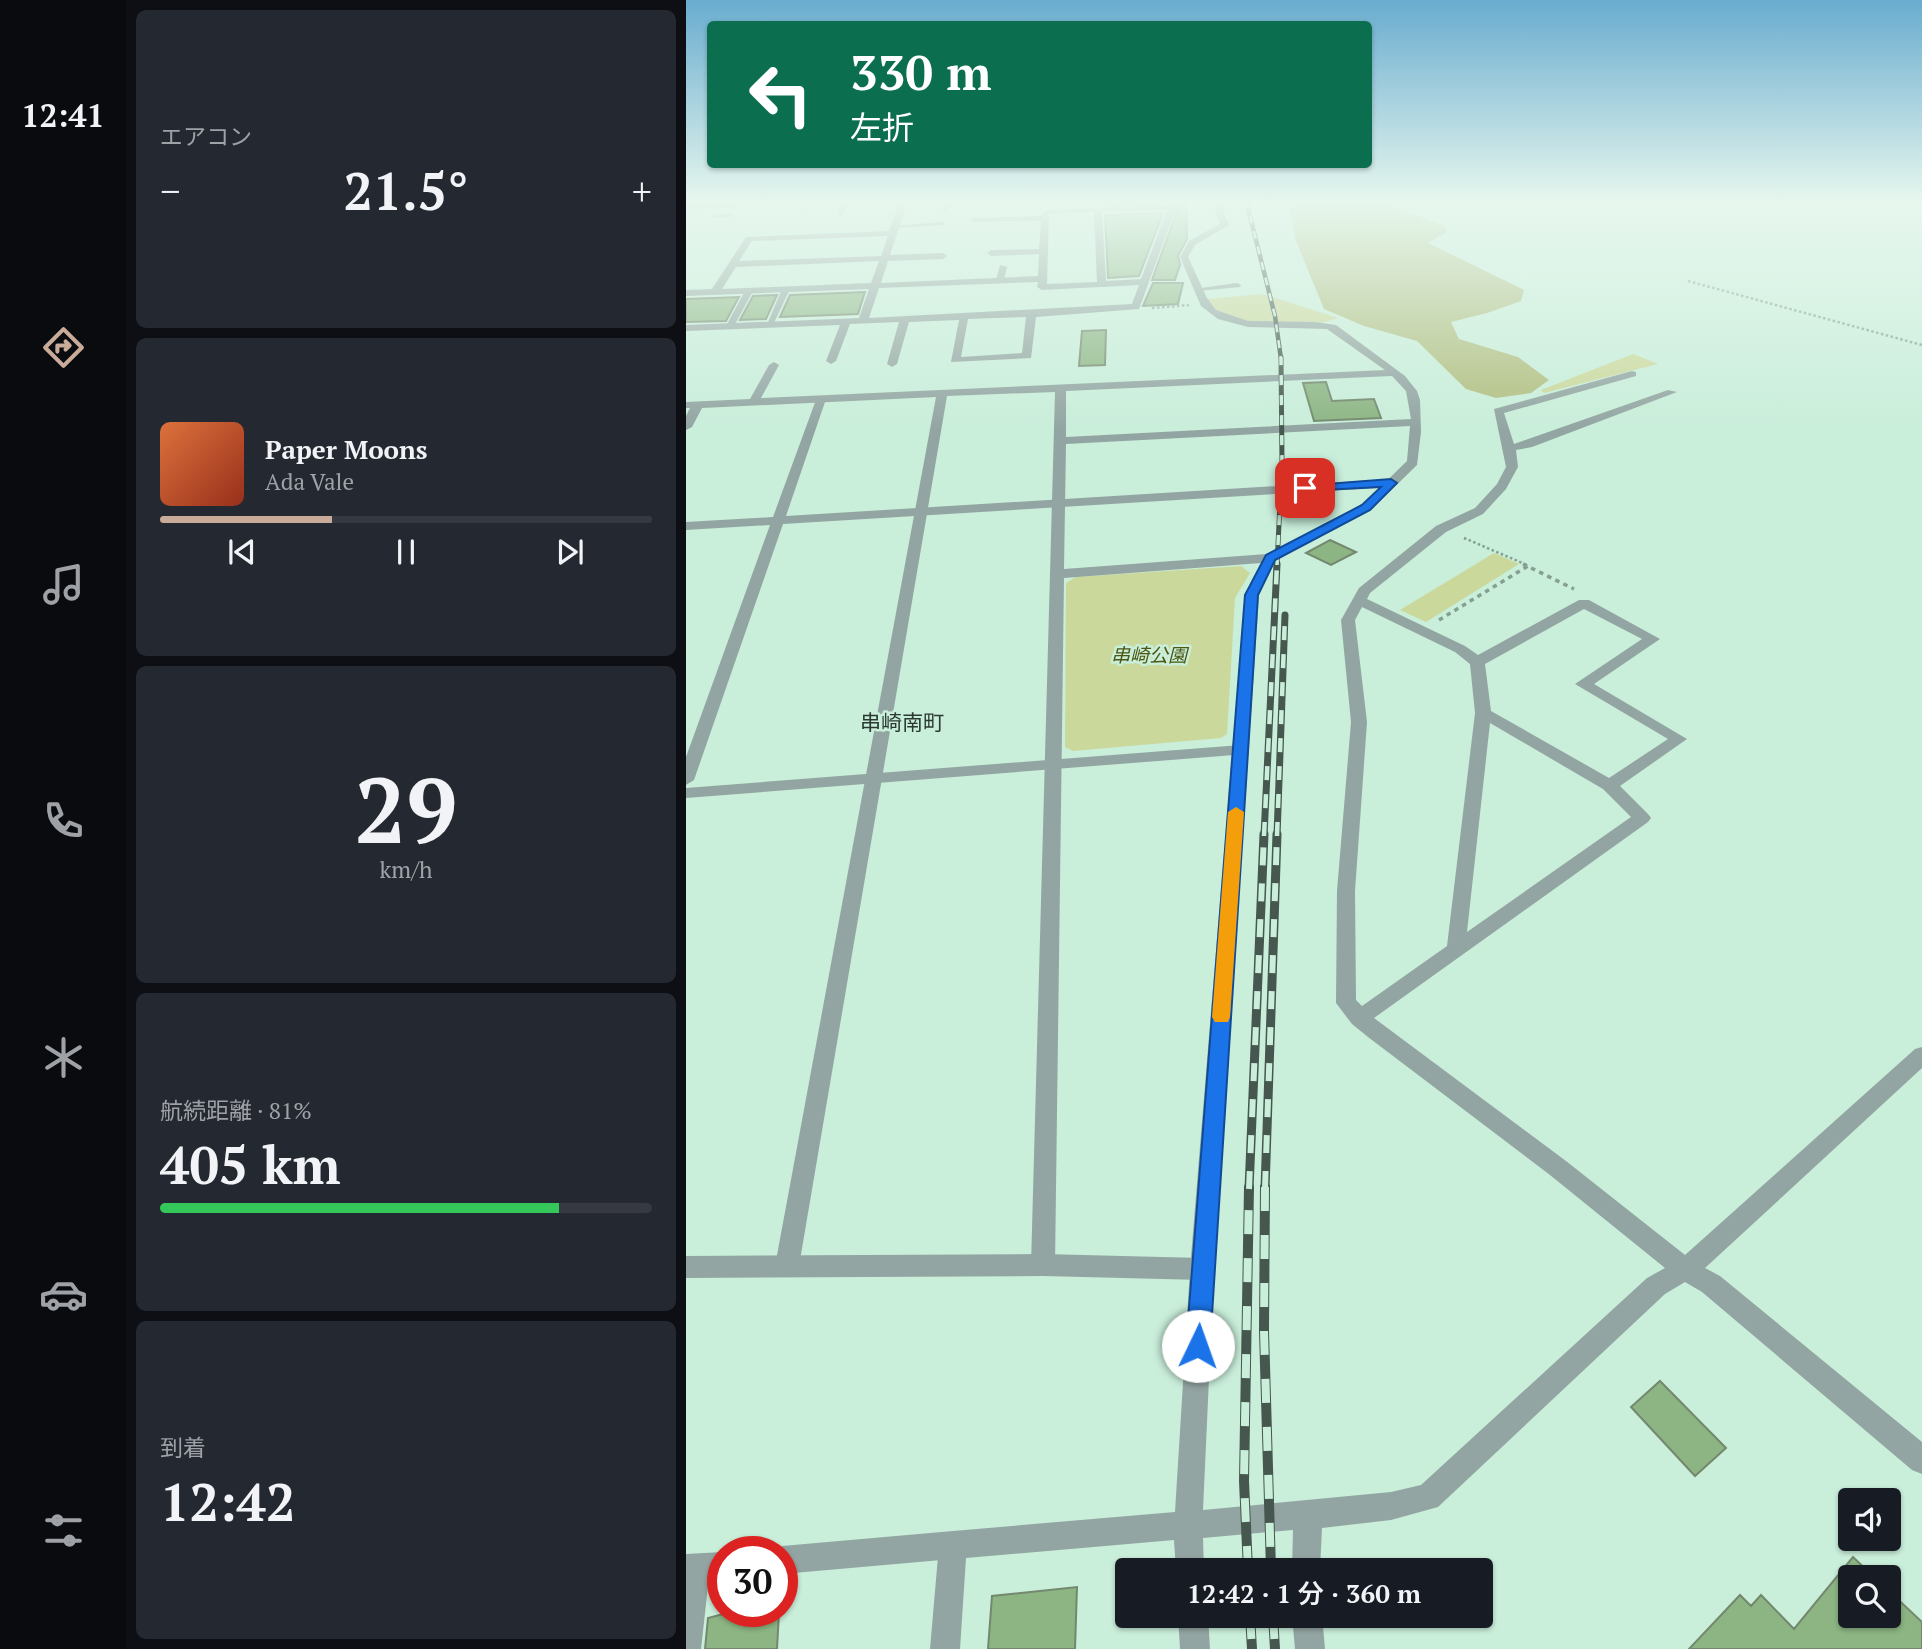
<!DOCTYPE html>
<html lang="ja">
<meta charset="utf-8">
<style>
:root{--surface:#171b24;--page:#242831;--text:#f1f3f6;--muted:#9ea1a6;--line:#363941;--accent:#c8ab98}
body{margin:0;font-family:"PT Serif","Noto Sans JP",serif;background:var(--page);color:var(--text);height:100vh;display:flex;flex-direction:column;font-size:26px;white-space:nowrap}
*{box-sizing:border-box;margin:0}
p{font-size:23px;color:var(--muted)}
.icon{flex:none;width:38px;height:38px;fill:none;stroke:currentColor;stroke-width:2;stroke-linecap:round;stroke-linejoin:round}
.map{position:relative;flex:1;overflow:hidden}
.drawer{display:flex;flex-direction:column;gap:10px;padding:10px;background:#0d0f14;width:560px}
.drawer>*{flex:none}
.hud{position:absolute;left:21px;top:21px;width:665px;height:147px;border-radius:7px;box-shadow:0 2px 5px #0004;background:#0b6e4f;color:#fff;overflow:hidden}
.buttons{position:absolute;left:1152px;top:1488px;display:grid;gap:14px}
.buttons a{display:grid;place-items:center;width:63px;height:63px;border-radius:7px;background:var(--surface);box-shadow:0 2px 5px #0004;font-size:35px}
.speed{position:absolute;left:21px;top:1536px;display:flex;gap:14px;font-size:35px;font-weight:700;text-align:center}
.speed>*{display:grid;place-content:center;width:91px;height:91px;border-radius:50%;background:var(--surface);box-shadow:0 2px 5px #0004;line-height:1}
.speed .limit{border:10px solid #d22;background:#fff;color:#111}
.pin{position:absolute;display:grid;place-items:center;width:60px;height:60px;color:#fff;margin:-30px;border-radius:14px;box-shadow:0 4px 10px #0006}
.me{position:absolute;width:77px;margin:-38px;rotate:3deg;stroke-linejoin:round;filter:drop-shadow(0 0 5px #0008)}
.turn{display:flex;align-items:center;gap:24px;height:147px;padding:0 28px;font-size:32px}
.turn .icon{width:91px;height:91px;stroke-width:2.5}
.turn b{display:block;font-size:49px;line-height:60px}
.big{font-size:52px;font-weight:600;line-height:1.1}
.drawer .card{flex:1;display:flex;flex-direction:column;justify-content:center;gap:10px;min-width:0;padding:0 24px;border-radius:10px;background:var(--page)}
.drawer .dial{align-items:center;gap:0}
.dial b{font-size:91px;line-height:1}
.song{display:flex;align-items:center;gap:21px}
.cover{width:84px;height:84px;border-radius:10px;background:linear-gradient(135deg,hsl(20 70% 55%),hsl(10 70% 35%))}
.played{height:7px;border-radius:4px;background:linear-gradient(90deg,var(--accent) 35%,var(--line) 35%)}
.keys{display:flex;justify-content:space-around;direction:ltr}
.heat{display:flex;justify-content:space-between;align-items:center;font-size:38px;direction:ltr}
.charge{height:10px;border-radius:5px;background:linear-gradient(90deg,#34c759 81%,var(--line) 0)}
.trip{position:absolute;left:429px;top:1558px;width:378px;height:70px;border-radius:7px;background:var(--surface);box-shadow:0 2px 5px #0004;font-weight:600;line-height:70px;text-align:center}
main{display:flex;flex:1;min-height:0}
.tab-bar{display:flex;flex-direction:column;width:126px;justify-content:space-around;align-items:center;background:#090b0e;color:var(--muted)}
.tab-bar .icon{width:49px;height:49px}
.tab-bar .active{color:var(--accent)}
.tab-bar b{font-size:32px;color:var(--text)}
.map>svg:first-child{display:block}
.green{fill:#cbd89c}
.forest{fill:#b1be80}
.building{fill:#8cb583;stroke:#73886e;stroke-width:2}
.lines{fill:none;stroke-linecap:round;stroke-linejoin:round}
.path-far1{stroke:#85a092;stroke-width:2.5;stroke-dasharray:2.5 2.5;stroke-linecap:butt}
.path{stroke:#85a092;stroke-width:3.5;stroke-dasharray:4.5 4.5;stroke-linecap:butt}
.service{fill:#93a5a2;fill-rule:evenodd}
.minor{fill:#93a5a2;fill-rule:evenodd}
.tertiary{fill:#93a5a2;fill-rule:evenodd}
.rail-far4-casing{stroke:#45574e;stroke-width:4.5}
.rail-far3-casing{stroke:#45574e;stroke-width:5}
.rail-far2-casing{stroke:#45574e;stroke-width:7}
.rail-far1-casing{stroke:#45574e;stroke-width:9}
.rail-casing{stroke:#45574e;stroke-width:10}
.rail-far4{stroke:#c9eeda;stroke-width:2.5;stroke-dasharray:8;stroke-linecap:butt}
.rail-far3{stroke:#c9eeda;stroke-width:3.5;stroke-dasharray:10;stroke-linecap:butt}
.rail-far2{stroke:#c9eeda;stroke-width:4.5;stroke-dasharray:14;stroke-linecap:butt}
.rail-far1{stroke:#c9eeda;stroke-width:6;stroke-dasharray:18;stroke-linecap:butt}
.rail{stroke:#c9eeda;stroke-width:8;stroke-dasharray:24;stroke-linecap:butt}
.route{fill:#1a73e8;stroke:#114b97;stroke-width:2}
.slow{fill:#f59e0b}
.labels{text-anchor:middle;stroke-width:5;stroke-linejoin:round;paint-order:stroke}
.park-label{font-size:19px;font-style:italic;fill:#4d5712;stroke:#c9eeda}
.neighbourhood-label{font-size:21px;fill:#2b3932;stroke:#c9eeda}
</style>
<main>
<nav class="tab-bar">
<b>12:41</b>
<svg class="icon active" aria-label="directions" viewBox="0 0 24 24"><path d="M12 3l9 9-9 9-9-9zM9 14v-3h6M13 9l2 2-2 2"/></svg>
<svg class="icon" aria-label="music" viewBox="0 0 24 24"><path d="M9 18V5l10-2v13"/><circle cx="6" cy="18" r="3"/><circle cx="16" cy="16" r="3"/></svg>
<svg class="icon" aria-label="phone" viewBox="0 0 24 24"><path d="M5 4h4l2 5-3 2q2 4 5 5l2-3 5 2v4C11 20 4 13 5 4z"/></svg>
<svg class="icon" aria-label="climate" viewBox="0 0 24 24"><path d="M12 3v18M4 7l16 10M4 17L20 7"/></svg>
<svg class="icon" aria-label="car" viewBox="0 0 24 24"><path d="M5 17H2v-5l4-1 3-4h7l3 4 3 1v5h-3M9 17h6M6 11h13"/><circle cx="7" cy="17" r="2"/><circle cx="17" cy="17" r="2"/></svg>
<svg class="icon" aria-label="filters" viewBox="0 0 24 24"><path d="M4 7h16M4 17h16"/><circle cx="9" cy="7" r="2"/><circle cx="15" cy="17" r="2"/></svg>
</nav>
<section class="drawer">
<div class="card"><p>エアコン</p>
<div class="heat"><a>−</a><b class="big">21.5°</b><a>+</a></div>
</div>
<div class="card">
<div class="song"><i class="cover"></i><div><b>Paper Moons</b><p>Ada Vale</p></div></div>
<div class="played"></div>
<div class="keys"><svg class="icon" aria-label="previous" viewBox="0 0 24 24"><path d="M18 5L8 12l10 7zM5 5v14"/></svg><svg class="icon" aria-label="pause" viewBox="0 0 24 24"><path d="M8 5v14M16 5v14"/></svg><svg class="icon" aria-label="next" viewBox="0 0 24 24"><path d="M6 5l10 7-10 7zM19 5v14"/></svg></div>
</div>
<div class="card dial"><b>29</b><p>km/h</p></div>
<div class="card"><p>航続距離 · 81%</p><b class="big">405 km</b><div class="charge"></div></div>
<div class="card"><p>到着</p><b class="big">12:42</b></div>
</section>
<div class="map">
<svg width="1236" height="1649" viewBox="0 0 1236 1649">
<rect width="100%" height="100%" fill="#c9eeda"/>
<path class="green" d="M 577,294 L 652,318 C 613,332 557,328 522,306 L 520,299 Z
M 947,354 L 972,364 L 858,393 L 855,390 Z
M 808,553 L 833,564 L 740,622 L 714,610 Z
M 555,566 L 564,573 L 549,598 L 541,734 L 535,738 L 387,751 L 379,747 L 380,583 L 390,577 Z"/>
<path class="forest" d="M 602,200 L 718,200 L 711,202 L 712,208 L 758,226 L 761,232 L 742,243 L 838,290 L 835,301 L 801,313 L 765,322 L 773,339 L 832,357 L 863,380 L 845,393 L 810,398 L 780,389 L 731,341 L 678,326 L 638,309 L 610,241 Z"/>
<path class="building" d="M 418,200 L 482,200 L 481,202 L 418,205 Z
M 495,200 L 500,200 L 501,239 L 492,256 L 494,265 L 489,280 L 466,280 Z
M 477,213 L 453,276 L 422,278 L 419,215 Z
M 467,283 L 497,283 L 492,304 L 457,306 Z
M 179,292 L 172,314 L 94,317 L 104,295 Z
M 91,295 L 80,319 L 54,320 L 67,296 Z
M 53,297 L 40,321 L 0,322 L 0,299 Z
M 420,330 L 419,365 L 393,366 L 396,331 Z
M 640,382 L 646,401 L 688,399 L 695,418 L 628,421 L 617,383 Z
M 644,540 L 670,552 L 645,565 L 620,553 Z
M 974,1381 L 1040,1448 L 1009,1476 L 945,1407 Z
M 1167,1557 L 1188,1577 L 1164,1577 L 1164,1615 L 1202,1615 L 1202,1590 L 1236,1622 L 1236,1649 L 1003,1649 L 1054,1595 L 1065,1606 L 1075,1595 L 1108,1629 Z
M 391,1587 L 389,1649 L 302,1649 L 306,1596 Z
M 45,1612 L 93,1612 L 91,1649 L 19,1649 L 22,1618 Z"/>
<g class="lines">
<path class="path-far1" d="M 1002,281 L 1236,345
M 466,308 L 503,305
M 778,538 L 841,565"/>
<path class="path" d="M 837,564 L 888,589
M 753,620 L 842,566"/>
<path class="service" d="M 158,200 L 163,201 L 158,214 L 155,216 L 152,214 Z
M 121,202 L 126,203 L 121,210 L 117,210 Z
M 45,213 L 47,216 L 29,218 L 26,216 Z
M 257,222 L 259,225 L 209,228 L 206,226 Z
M 314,265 L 321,267 L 318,280 L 314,282 L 310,280 Z
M 551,283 L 555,285 L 554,287 L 512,291 L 508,289 Z
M 100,287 L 104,289 L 87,325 L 80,327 L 96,289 Z
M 60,289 L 67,291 L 47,328 L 41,328 L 40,326 Z"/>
<path class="minor" d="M 147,200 L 206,200 L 202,202 L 0,209 L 0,205 Z
M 214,200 L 222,200 L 204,255 L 257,253 L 261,256 L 257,259 L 202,261 L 195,283 L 352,276 L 353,254 L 305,256 L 301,253 L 305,250 L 353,249 L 355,221 L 287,222 L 284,218 L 355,216 L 359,210 L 483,205 L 485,200 L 493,200 L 453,309 L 350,317 L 345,358 L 265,362 L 273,320 L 223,322 L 211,364 L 206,367 L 201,364 L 213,322 L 164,324 L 150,361 L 145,364 L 140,361 L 154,325 L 0,331 L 0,325 L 173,318 L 183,289 L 0,296 L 0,290 L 26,289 L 60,237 L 203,231 ZM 481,210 L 455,279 L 420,281 L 416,212 ZM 408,212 L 411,282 L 361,284 L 363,214 ZM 202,236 L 195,256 L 53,261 L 66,241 ZM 193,261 L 185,283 L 36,289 L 50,267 ZM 352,282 L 351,287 L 356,290 L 453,285 L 446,304 L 183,318 L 193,288 ZM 340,317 L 336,353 L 275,357 L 282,319 Z
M 258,200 L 266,200 L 263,209 L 259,211 L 255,209 Z
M 347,200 L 355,200 L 355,201 L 351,203 Z
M 535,200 L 543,200 L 537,211 L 543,225 L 509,245 L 502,257 L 521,298 L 530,310 L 562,321 L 629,322 L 650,325 L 719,376 L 731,391 L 734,400 L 735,432 L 731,465 L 684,511 L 590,560 L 573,595 L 528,1269 L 517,1510 L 705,1492 L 735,1485 L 961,1278 L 979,1268 L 864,1175 L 682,1037 L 666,1024 L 650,1003 L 651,891 L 665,722 L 655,620 L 673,588 L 750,526 L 789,508 L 811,484 L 820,467 L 808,409 L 946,371 L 950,372 L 950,376 L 818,413 L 828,444 L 982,390 L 991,392 L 846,447 L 830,450 L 832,467 L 820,489 L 797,514 L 760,532 L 684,593 L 681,599 L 779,646 L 792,655 L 893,600 L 903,600 L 974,639 L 908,684 L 1001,739 L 934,786 L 962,814 L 965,818 L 962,822 L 688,1018 L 880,1161 L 999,1255 L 1229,1049 L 1236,1047 L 1236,1068 L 1019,1268 L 1034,1276 L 1236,1442 L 1236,1474 L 1226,1470 L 1016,1292 L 999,1282 L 979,1294 L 752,1507 L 705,1520 L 636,1528 L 634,1570 L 606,1570 L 607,1530 L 517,1538 L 518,1570 L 490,1570 L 488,1540 L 280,1558 L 274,1649 L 244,1649 L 253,1545 L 257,1535 L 267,1531 L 489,1512 L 504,1269 L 559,595 L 575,563 L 378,578 L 369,1265 L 366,1273 L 357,1276 L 348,1273 L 345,1265 L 369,392 L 261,396 L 113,1266 L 110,1274 L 101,1277 L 92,1274 L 89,1266 L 250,397 L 16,408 L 6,427 L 0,430 L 0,416 L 4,408 L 0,408 L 0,402 L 64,399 L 83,365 L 88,362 L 93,365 L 75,398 L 699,370 L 641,329 L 562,327 L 532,319 L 515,306 L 494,257 L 503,241 L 534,224 L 529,211 ZM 706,376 L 720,391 L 725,419 L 380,437 L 380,391 ZM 724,426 L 721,461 L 676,505 L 581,554 L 378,569 L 380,444 ZM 676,607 L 769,652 L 784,664 L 789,713 L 761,946 L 676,1006 L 670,1000 L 669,891 L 681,722 L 669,620 ZM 898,609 L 956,639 L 889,684 L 982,739 L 923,778 L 805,711 L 799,664 ZM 804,723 L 917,789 L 945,817 L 781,932 Z
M 10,1554 L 20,1558 L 24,1568 L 15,1649 L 0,1649 L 0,1558 Z
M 492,1615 L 522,1615 L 524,1649 L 494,1649 Z
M 606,1615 L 636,1615 L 639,1649 L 609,1649 Z"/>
<path class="tertiary" d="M 131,397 L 140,399 L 100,516 L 705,479 L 711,483 L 705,487 L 97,524 L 8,780 L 0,785 L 0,757 L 84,525 L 0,530 L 0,522 L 87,517 Z
M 555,745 L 561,746 L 563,750 L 561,754 L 0,798 L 0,788 Z
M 357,1254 L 516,1258 L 525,1261 L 528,1269 L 525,1277 L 516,1280 L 357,1276 L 0,1278 L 0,1256 Z
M 267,1531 L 277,1535 L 281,1545 L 277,1555 L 267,1559 L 96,1574 L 96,1552 L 85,1552 L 96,1546 Z
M 37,1552 L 37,1580 L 0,1582 L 0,1554 Z"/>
<defs>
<path id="rail-far4" d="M 560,200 L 589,316 L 595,359"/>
<path id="rail-far3" d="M 591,565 L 596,462 L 595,357"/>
<path id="rail-far2" d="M 578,836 L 591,564
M 591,836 L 599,615"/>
<path id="rail-far1" d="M 563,1189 L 578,834
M 579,1189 L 591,834"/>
<path id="rail" d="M 579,1187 L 578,1331 L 585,1570
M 562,1570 L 558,1481 L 563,1187
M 564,1615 L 566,1649
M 587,1615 L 589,1649"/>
</defs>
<use href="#rail-far4" class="rail-far4-casing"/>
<use href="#rail-far3" class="rail-far3-casing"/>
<use href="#rail-far2" class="rail-far2-casing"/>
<use href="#rail-far1" class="rail-far1-casing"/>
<use href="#rail" class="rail-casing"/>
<use href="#rail-far4" class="rail-far4"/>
<use href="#rail-far3" class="rail-far3"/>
<use href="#rail-far2" class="rail-far2"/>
<use href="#rail-far1" class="rail-far1"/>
<use href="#rail" class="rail"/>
</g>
<linearGradient id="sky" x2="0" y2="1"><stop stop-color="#69accf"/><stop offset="0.47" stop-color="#e7f7ee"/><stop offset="1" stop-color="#e7f7ee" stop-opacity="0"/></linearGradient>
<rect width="1236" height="430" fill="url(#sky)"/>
<path class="route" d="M 705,479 L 711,483 L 684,510 L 589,560 L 572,595 L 524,1346 L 520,1354 L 512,1357 L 504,1354 L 500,1346 L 559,595 L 580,555 L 676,505 L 695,487 L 619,491 L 613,488 L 615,486 Z"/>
<path class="slow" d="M 550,807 L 558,812 L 544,1017 L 542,1022 L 529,1022 L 526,1017 L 542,812 Z"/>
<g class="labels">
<g class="park-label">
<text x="463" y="662">串崎公園</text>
</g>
<g class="neighbourhood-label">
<text x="216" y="730">串崎南町</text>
</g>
</g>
</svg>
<div class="buttons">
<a><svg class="icon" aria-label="sound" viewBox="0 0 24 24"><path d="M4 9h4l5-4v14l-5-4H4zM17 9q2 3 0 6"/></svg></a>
<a><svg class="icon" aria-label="search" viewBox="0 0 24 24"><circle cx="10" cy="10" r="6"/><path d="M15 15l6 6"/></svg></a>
</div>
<div class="speed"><div class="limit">30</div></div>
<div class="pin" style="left:619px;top:488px;background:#d93025"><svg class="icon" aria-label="arrive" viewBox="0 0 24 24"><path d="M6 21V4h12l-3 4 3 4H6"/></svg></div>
<svg class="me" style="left:512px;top:1346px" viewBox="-20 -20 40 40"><circle r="19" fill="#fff"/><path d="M0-13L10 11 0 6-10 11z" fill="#1a73e8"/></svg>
<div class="trip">12:42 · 1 分 · 360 m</div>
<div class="hud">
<div class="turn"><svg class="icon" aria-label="left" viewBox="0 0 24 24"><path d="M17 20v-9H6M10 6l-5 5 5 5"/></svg><div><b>330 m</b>左折</div></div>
</div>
</div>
</main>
